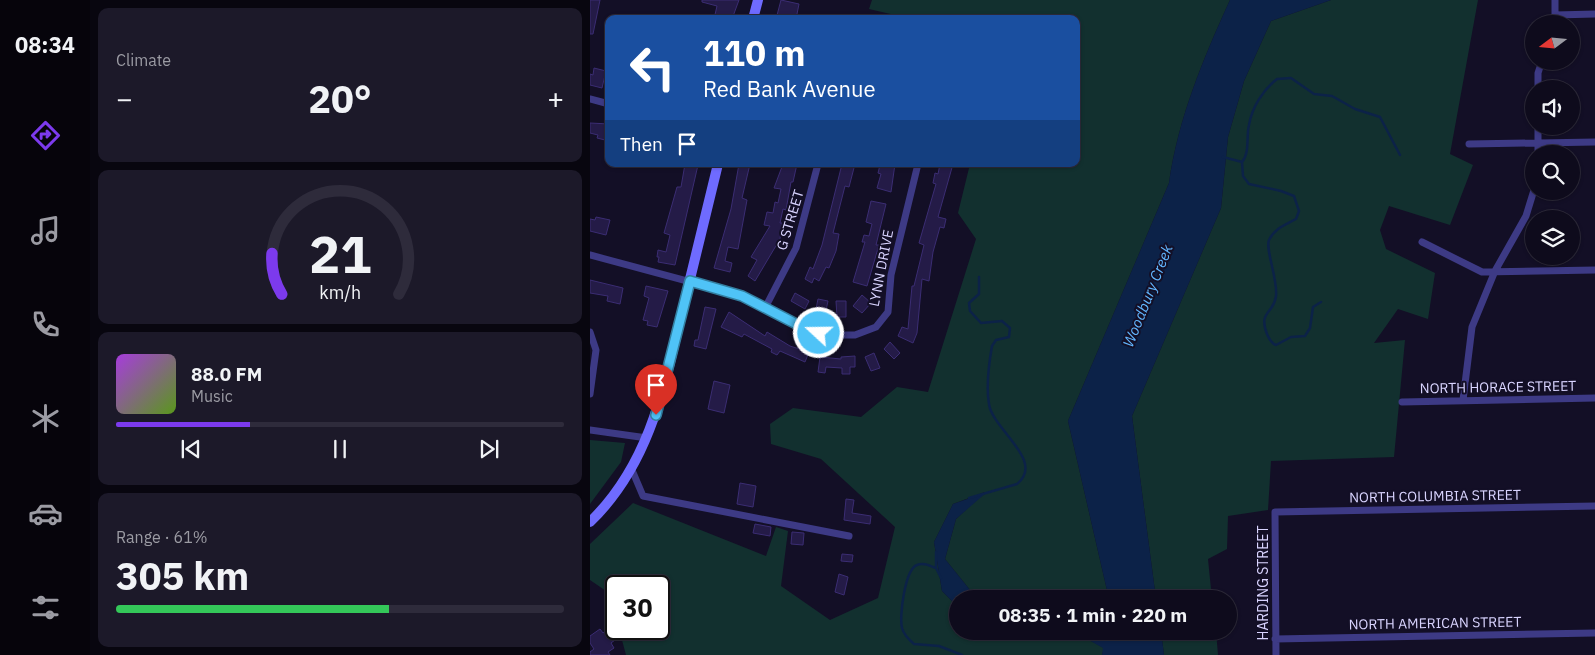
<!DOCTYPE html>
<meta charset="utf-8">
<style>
:root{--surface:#0e0b1c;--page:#1c1929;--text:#f1f3f6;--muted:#9b9ba3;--line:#2e2b3b;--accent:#7c3aed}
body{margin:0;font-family:"IBM Plex Sans",sans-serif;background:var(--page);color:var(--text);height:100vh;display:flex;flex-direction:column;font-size:19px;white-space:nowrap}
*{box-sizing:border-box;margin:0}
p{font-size:16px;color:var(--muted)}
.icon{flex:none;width:28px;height:28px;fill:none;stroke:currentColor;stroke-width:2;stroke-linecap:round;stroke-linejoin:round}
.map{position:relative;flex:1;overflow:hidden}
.panel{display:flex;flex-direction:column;gap:8px;padding:8px;background:#08060f;width:500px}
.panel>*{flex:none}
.guide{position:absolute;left:15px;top:15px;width:475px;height:152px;border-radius:10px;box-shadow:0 1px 4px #0004,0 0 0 1px var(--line);background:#1a4fa0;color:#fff;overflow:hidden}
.needle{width:32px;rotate:254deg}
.tools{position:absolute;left:935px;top:15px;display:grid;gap:10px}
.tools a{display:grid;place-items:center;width:55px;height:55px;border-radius:50%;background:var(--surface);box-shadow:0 1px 4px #0004,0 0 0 1px var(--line);font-size:25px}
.speed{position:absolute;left:15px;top:575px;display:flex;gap:10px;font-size:25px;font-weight:700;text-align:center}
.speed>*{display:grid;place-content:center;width:65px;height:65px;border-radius:50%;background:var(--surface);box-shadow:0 1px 4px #0004,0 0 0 1px var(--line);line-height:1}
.speed .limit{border:2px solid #111;border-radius:8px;background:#fff;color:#111}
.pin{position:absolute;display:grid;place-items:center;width:42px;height:42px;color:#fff;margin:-51px -21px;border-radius:50% 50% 50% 0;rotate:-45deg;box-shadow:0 0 5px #0007}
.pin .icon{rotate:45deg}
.me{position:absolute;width:55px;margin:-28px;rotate:291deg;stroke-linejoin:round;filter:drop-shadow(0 0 4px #0008)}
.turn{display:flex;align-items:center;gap:18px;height:105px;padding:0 15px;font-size:22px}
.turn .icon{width:65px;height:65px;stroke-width:2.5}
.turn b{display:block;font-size:35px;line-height:42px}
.then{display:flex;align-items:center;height:48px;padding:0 15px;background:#0003;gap:10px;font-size:19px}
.big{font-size:38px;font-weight:800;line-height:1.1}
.panel .widget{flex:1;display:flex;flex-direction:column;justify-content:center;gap:8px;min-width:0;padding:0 18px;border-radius:10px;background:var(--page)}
.panel .dial{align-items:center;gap:0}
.dial svg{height:130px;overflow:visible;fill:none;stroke:var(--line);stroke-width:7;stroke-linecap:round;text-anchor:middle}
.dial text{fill:var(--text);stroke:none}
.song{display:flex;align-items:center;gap:15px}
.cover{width:60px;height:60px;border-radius:8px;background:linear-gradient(135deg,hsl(280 70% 55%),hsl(90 70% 35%))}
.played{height:5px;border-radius:2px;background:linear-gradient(90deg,var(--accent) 30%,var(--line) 30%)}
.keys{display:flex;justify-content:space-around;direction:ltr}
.heat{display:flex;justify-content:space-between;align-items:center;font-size:28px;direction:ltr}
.charge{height:8px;border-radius:4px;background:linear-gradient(90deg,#34c759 61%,var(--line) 0)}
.trip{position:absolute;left:359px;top:590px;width:288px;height:50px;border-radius:25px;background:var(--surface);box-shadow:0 1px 4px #0004,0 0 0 1px var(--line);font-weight:800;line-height:50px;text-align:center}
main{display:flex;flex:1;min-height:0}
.dock{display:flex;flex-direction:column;width:90px;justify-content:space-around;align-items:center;background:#06040b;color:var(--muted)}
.dock .icon{width:35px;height:35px}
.dock .on{color:var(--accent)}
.dock b{font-size:22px;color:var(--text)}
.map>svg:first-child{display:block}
.green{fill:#12302f}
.water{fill:#0c2248}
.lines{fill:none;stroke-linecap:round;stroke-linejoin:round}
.stream{stroke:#0c2248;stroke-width:2.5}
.building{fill:#241b47;stroke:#3b2d73}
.street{stroke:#3d3a85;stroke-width:7}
.secondary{stroke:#6f6bff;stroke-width:10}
.route-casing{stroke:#337fa1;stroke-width:12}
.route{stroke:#4fc3f7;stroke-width:9}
.labels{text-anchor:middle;stroke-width:4;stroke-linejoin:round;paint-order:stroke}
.street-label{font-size:14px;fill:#d9d4ff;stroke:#130f26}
.water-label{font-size:15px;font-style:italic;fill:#62b6ff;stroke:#130f26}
</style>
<main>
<nav class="dock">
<b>08:34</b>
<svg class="icon on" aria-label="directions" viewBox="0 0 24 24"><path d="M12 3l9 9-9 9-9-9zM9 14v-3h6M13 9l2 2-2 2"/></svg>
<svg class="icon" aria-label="music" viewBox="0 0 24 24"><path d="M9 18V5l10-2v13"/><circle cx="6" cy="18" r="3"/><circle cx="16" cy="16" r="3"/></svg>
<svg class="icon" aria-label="phone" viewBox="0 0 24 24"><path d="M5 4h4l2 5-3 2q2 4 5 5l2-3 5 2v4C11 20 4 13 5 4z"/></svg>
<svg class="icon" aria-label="climate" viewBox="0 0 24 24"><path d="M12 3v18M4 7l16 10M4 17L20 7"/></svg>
<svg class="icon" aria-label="car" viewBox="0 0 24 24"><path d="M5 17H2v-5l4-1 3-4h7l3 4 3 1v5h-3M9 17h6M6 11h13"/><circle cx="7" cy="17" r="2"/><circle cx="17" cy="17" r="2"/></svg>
<svg class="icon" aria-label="filters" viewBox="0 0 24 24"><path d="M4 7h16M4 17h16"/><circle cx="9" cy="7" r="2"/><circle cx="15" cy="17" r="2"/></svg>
</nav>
<section class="panel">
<div class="widget"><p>Climate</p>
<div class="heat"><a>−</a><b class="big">20°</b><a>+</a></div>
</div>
<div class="widget dial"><svg viewBox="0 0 100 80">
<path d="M14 69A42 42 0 1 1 86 69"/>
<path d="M14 69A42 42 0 0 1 8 44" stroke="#7c3aed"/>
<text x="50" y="56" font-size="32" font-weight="700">21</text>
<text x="50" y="72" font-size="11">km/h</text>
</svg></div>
<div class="widget">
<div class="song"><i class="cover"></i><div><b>88.0 FM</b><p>Music</p></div></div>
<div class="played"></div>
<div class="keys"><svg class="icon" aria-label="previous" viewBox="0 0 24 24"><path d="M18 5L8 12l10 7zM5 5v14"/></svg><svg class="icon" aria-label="pause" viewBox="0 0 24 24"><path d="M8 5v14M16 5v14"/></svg><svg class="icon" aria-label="next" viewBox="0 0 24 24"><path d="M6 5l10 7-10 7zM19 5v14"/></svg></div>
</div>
<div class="widget"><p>Range · 61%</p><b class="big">305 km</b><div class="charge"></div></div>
</section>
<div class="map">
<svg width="1005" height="655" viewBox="0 0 1005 655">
<rect width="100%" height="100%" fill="#130f26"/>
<path class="green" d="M 282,0 L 640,0 C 613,59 588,119 579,183 L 478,421 L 519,599 L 401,599 L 380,590 L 355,559 L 366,519 L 395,492 L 363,504 L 344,542 L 352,591 L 367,606 L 368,631 L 483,631 L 514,648 L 512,655 L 36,655 L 29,629 L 69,629 L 69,586 L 26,586 L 26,620 L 19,593 L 0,580 L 0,544 L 43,503 L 176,556 L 186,527 L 198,531 L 191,586 L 240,620 L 288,598 L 305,527 L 231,459 L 181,444 L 180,424 L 203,408 L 271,417 L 307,387 L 338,392 L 386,239 L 368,213 L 380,164 L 486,164 L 486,19 L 322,19 L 279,9 Z
M 741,0 L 888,0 L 860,154 L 883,165 L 860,225 L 799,206 L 790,230 L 796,249 L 845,273 L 838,319 L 808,309 L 784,343 L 815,340 L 804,457 L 681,461 L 678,510 L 638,516 L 637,549 L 618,559 L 622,599 L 566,599 L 542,416 L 631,208 L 638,137 L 654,81 L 681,21 Z
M 0,440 L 35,443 L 31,462 L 0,504 Z
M 571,631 L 626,631 L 628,655 L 574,655 Z"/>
<path class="water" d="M 640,0 L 741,0 L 681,21 L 654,81 L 638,137 L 631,208 L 542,416 L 566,599 L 519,599 L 478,421 L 579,183 C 588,119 613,59 640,0 Z
M 397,492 L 366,519 L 355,559 L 380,590 L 401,599 L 368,599 L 367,606 L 352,591 L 344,542 L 363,504 Z
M 483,631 L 571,631 L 574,655 L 512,655 L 513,648 Z"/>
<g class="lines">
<path class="stream" d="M 633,157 L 652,162
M 731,302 L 723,307 L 720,328 L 715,336 L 701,337 L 686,345 C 681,343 679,339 677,334 C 668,311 684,314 686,296 C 688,279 675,249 679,240 C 685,228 695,225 706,219 L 709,211 L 704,196 L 691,191 L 659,184 L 653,176 L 652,162 C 660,153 656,137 659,125 C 662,107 673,90 687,79 L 701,78 L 724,94 L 742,96 L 765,109 L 790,117 L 810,155
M 379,498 L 427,484 C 456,461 402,429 399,404 C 396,387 399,363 402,346 L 406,340 L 419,337 L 420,328 L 412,321 L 391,323 L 380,311 L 379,303 L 389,294 L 389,277
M 346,552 L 346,568 L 351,578
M 346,568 C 340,566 334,562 327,565 C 315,569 309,617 312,628 C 314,635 318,639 324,644 L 349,646 L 372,655"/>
</g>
<path class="building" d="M 0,0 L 10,0 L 3,34 L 0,34 Z
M 112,0 L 149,0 L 142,19 L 124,19 L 127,6 L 112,2 Z
M 191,0 L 209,4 L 206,19 L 186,19 Z
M 4,68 L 16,71 L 12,88 L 0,85 L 0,74 L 3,75 Z
M 0,123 L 19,124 L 19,141 L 7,138 L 8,135 L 0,133 Z
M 95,164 L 108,165 L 85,265 L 68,262 L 69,257 L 67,257 L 68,250 L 76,252 L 80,235 L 74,233 L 87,187 L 91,187 Z
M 149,164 L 160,164 L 152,198 L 157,200 L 148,249 L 138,247 L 135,261 L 142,263 L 140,272 L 124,268 L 141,209 Z
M 193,164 L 207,164 L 203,182 L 201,182 L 196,210 L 193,209 L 190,223 L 192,223 L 190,239 L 165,281 L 158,276 L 167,260 L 161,257 L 180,226 L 174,225 L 177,212 L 183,213 L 185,202 L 188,203 L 191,189 L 184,188 Z
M 252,164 L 265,164 L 259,187 L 255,186 L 243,233 L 249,234 L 246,251 L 239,268 L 236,267 L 229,281 L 224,278 L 222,283 L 215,279 L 220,267 L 223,269 L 232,245 Z
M 295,164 L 305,164 L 301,192 L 287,188 L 291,174 L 288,173 L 290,165 L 295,166 Z
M 350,164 L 363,164 L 348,217 L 356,219 L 354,228 L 350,227 L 343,252 L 339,281 L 332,279 L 327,333 L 323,343 L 308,336 L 312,327 L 318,329 L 322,286 L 324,286 L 334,245 L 329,243 L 346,184 L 343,183 L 345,173 L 348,174 Z
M 281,201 L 296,204 L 286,245 L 289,245 L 277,286 L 263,282 L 275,242 L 272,242 L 274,235 L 279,236 L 282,224 L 276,222 Z
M 6,217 L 20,220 L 16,235 L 0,231 L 0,219 L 5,220 Z
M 0,280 L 33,288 L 30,304 L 17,301 L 18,296 L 0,293 Z
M 56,286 L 78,291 L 67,327 L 57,325 L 58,321 L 53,320 L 59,298 L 54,296 Z
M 205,293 L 219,301 L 215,309 L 201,301 Z
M 272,295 L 281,303 L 272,313 L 263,306 Z
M 228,299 L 238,301 L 235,315 L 225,314 Z
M 246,301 L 256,301 L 256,317 L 247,317 Z
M 115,307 L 126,309 L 116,349 L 104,346 L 105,340 L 108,340 Z
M 139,312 L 175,336 L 177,332 L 200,346 L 219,352 L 215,362 L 190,351 L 187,355 L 181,352 L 182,349 L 154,334 L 152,337 L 131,327 Z
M 300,342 L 310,353 L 304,359 L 294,349 Z
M 284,353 L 290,368 L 281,371 L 275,357 Z
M 265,356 L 265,367 L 260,367 L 260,374 L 252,374 L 252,368 L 236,367 L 235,373 L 228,372 L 230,357 L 251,359 L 251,357 Z
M 124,381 L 140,385 L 134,413 L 118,409 Z
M 150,483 L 166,486 L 163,507 L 147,504 Z
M 256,499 L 264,500 L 262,513 L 281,516 L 280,524 L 254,520 Z
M 165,524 L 181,527 L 180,536 L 163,533 Z
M 202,532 L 214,533 L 213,545 L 201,544 Z
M 252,554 L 263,555 L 262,562 L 251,561 Z
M 249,574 L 258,577 L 254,595 L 245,592 Z
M 10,629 L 13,633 L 18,629 L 25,640 L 21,643 L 24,648 L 18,652 L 20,655 L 0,655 L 0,652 L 4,649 L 0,643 L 0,636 Z"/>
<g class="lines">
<path class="street" d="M 965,15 L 1005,14
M 965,24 L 965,0
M 948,89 L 948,73 L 952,61
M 0,99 L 19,104
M 879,144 L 1005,142
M 948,154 L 948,126
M 832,242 L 892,272 L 1005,270
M 0,255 L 153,296 L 218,330 L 240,335 L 265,335 L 286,327 L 298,312 L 301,275 L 328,164
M 175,308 L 206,248 L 228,164
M 0,332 L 6,350 L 0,394
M 873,400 L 882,327 L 905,271 L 936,216 L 944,190
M 812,402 L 1005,398
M 0,430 L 57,438
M 42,470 L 53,496 L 259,536
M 685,639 L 1005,633
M 686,655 L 685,512 L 1005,506"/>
<path class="secondary" d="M 163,19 L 168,0
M 0,522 C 59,465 74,389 92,312 C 104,263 116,213 128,164"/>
</g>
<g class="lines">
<defs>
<path id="route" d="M 66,415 L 100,281 L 152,296 L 218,330 L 229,333"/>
</defs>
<use href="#route" class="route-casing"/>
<use href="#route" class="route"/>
</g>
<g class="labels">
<g class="street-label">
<text transform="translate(200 220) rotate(-73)" y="5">G STREET</text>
<text transform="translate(291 268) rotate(-79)" y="5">LYNN DRIVE</text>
<text transform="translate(908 387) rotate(-1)" y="5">NORTH HORACE STREET</text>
<text transform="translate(845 496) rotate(-1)" y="5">NORTH COLUMBIA STREET</text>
<text transform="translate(673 583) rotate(-90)" y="5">HARDING STREET</text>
<text transform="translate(845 623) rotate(-1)" y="5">NORTH AMERICAN STREET</text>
</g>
<g class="water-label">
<text transform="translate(558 296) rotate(-68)" y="5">Woodbury Creek</text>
</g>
</g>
</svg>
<div class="tools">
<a><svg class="needle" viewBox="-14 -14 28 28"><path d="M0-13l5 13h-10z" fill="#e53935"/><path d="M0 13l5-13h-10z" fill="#9b9ba3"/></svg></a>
<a><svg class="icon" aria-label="sound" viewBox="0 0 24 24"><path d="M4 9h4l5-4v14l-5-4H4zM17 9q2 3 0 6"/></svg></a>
<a><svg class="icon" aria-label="search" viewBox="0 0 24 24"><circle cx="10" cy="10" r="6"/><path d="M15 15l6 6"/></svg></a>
<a><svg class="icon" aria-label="layers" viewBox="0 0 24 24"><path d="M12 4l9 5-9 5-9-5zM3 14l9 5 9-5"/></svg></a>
</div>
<div class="speed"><div class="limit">30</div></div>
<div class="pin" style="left:66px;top:415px;background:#d93025"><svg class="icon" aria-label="arrive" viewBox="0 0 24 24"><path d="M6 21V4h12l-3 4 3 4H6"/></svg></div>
<svg class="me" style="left:229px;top:333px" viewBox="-20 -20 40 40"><circle r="17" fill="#4fc3f7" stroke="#fff" stroke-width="3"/><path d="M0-11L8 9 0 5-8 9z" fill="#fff"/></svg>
<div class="trip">08:35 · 1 min · 220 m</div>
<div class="guide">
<div class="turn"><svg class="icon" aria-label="left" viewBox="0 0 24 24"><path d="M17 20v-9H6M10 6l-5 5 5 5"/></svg><div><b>110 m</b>Red Bank Avenue</div></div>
<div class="then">Then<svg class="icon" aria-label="arrive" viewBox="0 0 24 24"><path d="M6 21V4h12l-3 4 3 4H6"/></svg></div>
</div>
</div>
</main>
